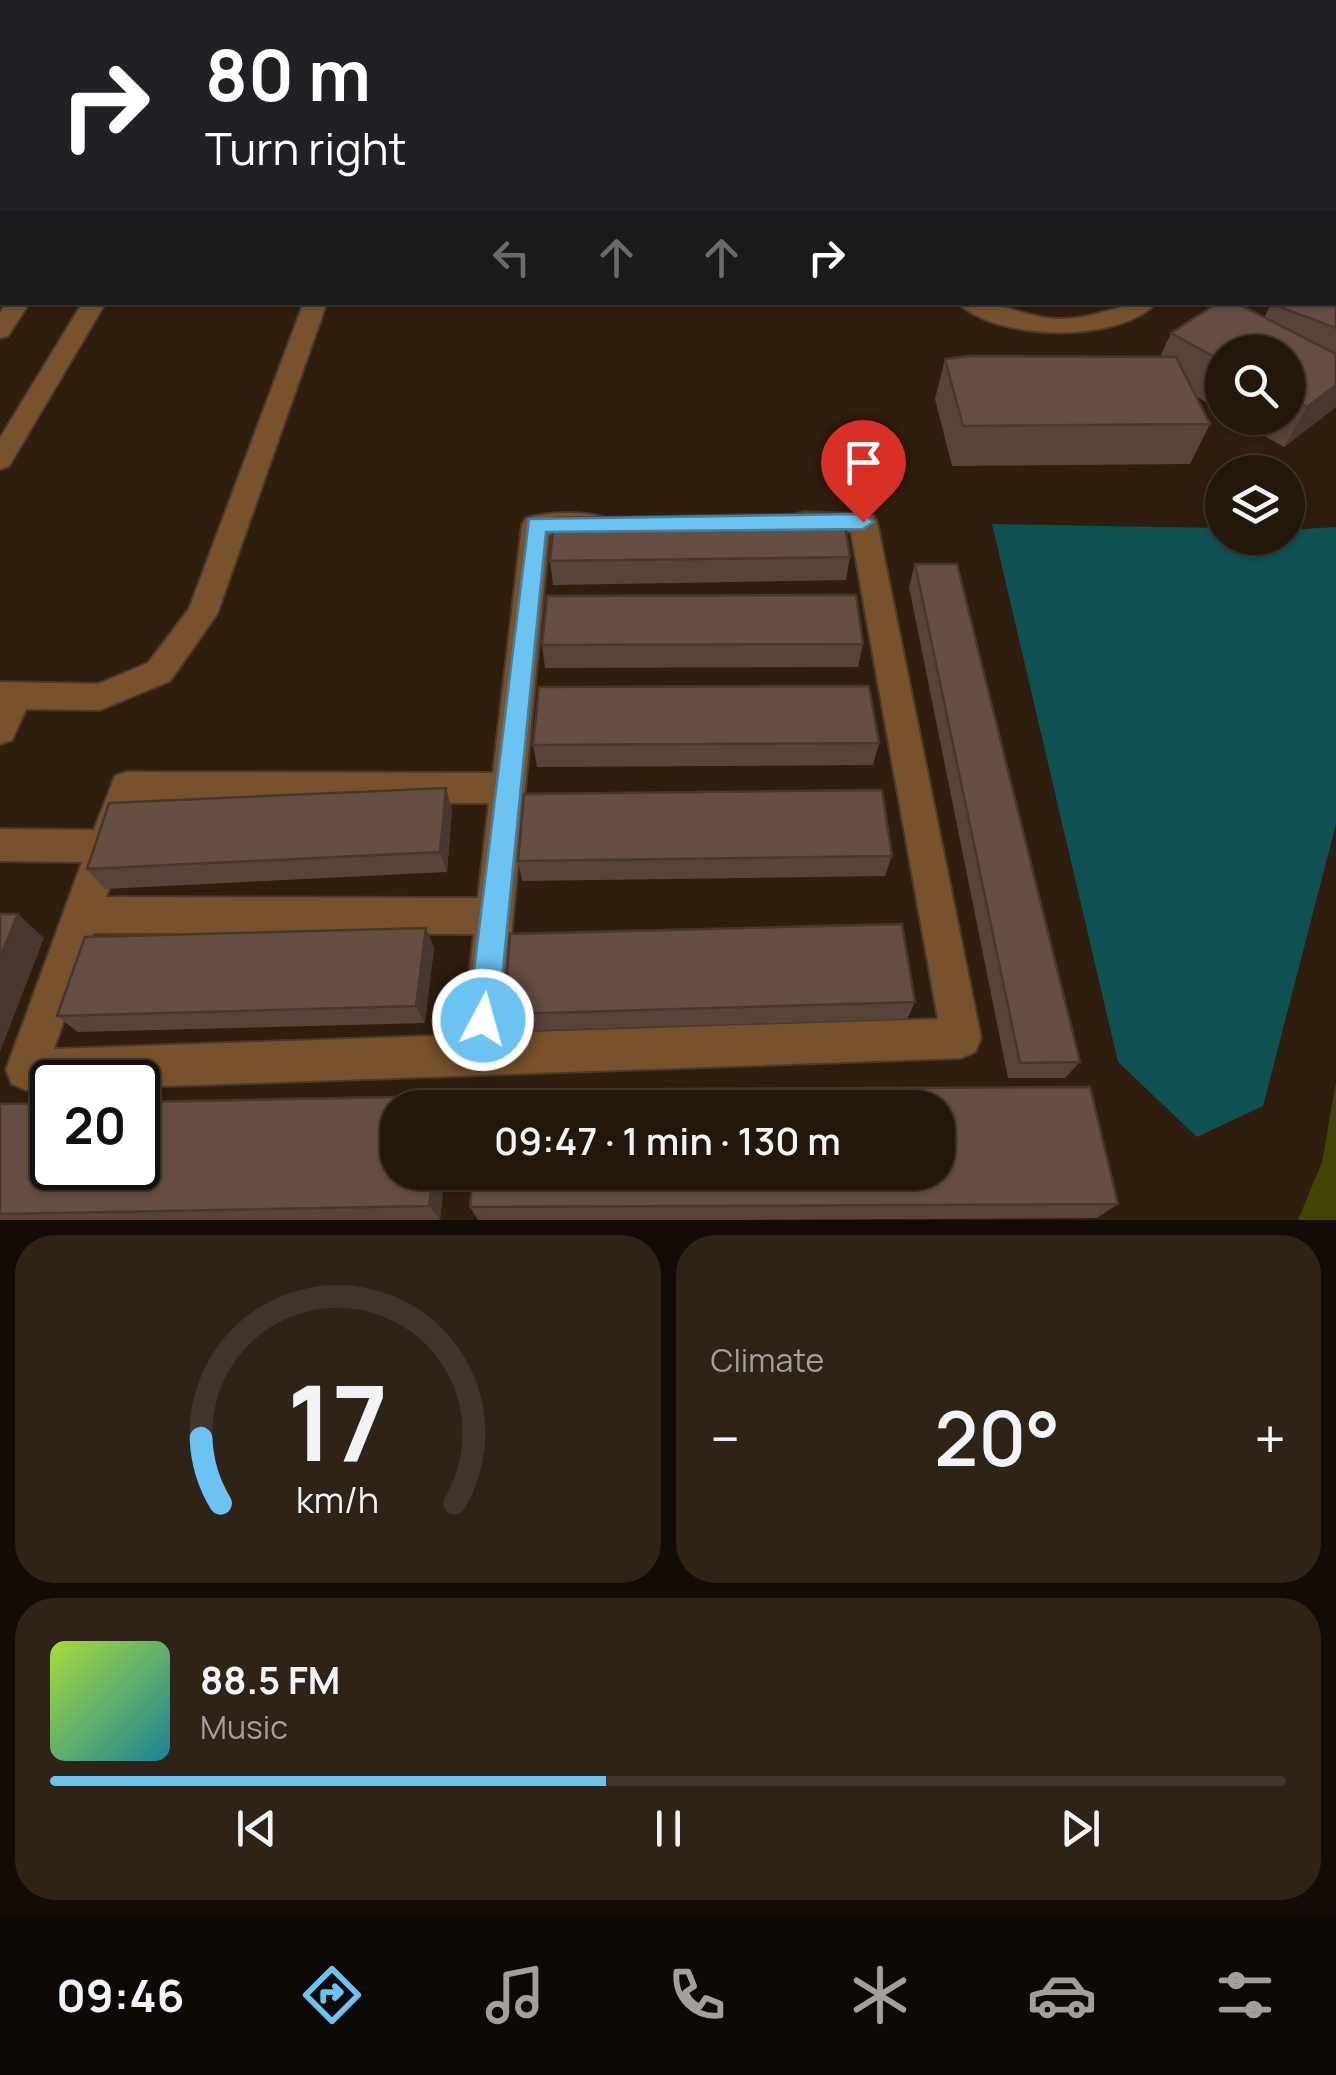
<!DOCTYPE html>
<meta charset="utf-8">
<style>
:root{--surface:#23160a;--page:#2f2318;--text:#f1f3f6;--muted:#a39f9c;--line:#40352b;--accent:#6ac3f1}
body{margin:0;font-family:Manrope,sans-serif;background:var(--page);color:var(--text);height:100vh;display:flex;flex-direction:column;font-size:38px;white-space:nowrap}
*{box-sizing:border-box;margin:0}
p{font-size:32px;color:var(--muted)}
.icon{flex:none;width:55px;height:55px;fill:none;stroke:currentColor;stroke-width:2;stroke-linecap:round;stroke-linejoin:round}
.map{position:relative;height:1220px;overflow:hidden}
.panel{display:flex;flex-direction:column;gap:15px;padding:15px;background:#130c06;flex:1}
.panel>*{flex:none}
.top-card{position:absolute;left:0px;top:0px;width:1338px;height:305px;box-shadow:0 2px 8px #0004,0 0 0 2px var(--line);background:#202124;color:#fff;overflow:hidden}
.tools{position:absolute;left:1205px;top:335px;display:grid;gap:20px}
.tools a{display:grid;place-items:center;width:100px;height:100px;border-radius:50%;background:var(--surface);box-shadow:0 2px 8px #0004,0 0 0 2px var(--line);font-size:50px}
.speed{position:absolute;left:30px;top:1060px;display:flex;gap:20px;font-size:50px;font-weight:700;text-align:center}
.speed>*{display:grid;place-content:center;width:130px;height:130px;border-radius:50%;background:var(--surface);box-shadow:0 2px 8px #0004,0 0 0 2px var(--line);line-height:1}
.speed .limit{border:5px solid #111;border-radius:15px;background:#fff;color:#111}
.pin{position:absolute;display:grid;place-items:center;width:85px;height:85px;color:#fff;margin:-102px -42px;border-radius:50% 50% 50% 0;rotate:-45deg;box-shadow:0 0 10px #0007}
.pin .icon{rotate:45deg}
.me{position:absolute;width:110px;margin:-55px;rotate:6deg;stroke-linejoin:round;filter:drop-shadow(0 0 8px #0008)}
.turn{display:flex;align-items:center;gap:35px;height:210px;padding:0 40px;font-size:45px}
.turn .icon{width:130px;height:130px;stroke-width:2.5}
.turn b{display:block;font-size:70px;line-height:85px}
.lanes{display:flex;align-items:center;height:95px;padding:0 40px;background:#0003;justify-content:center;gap:50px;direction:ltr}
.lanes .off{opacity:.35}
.big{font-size:75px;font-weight:600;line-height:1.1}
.panel .widget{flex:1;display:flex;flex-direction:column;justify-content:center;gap:15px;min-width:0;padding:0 35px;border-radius:40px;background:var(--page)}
.panel .dial{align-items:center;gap:0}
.dial svg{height:260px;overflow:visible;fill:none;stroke:var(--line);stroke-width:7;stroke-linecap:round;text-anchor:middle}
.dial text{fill:var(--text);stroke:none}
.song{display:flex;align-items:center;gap:30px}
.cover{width:120px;height:120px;border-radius:15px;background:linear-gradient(135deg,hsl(80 70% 55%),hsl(190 70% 35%))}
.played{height:10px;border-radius:5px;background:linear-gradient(90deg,var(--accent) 45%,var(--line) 45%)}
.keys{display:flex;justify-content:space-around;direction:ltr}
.heat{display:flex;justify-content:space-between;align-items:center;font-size:55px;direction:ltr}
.panel .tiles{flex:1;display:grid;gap:15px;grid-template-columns:1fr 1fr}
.widget:last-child{grid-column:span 2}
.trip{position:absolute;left:380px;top:1090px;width:575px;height:100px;border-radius:40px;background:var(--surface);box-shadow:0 2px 8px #0004,0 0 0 2px var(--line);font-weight:600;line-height:100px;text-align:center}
.menu{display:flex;height:160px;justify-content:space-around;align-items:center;background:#0e0904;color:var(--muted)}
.menu .icon{width:70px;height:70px}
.menu .current{color:var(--accent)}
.menu b{font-size:45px;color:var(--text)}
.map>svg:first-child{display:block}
.green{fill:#414404}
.water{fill:#0f5153}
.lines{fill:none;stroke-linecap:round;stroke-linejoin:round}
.minor-casing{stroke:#4b392b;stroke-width:4}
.minor{fill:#78522c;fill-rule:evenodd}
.wall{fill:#58433a}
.shaded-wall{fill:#47372f}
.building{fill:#664e43;stroke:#47372f;stroke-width:2.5}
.route{fill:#6ac3f1;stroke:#457f9d;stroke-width:2.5}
</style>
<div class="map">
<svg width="1336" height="1220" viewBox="0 0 1336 1220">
<rect width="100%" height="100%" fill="#2f1d0e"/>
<path class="green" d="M 1336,1082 L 1336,1220 L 1298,1220 L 1322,1162 Z"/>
<path class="water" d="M 992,524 L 1222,528 L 1222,538 L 1288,538 L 1288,530 L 1336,527 L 1336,824 L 1263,1106 L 1197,1137 L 1118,1062 Z"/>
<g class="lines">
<defs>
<path id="minor" d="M 1336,143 L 1336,155 L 1335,156 L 1335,144 Z
M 0,155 L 2,155 L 2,167 L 0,167 Z
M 7,302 L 30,302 L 8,336 L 0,338 L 0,313 Z
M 83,302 L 106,302 L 9,466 L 0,469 L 0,438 Z
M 304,302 L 327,302 L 217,614 L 170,681 L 100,710 L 26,709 L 12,740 L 0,744 L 0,682 L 98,684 L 148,663 L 189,609 Z
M 957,302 C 967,302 979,301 989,303 C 1012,308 1032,318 1057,319 C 1093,320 1122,302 1157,302 C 1119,344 996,341 957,302 Z
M 804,512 L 873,515 L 877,522 L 981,1038 L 975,1052 L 961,1058 L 138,1087 L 138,1082 L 52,1082 L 52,1090 L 26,1090 L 12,1084 L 6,1070 L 82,862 L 0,861 L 0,829 L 94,830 L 115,776 L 127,772 L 493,773 L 522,525 L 526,518 C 547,512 581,511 603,517 L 607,524 L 603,531 L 549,535 L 502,1033 L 938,1019 L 851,532 L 794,529 L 790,522 L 794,515 ZM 139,802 L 489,803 L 478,898 L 106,897 ZM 94,933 L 474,934 L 462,1035 L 54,1049 Z"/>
</defs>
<use href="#minor" class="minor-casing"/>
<use href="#minor" class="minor"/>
</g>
<path class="wall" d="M 1016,0 L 1162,0 L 1157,2 L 1015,2 Z
M 1204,0 L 1336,0 L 1335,62 L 1335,2 L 1209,2 Z
M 1336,184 L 1336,407 L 1284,447 L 1233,418 L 1288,418 L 1288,352 L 1222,352 L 1222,412 L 1196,396 L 1210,424 L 1190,464 L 952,466 L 935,399 L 945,359 L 1160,357 L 1171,333 L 1264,318 L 1272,302 L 1335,302 Z
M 850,557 L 846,580 L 553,585 L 550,561 Z
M 915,564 L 1080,1062 L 1065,1078 L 1008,1078 L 909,587 Z
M 863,644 L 858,667 L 545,668 L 542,645 Z
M 879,743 L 873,765 L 537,767 L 533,745 Z
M 452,810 L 447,872 L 105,889 L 87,869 Z
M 892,856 L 885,876 L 522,881 L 518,861 Z
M 434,947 L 425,1023 L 78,1032 L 57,1016 Z
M 915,1002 L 907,1019 L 509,1031 L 504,1014 Z
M 0,1104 L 445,1172 L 440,1220 L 0,1220 Z
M 1118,1204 L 1097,1218 L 735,1220 L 478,1220 L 470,1207 Z"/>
<path class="shaded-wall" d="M 1080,0 L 1162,0 L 1157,2 L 1080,2 Z
M 1336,385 L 1336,407 L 1284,447 L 1307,407 Z
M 446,788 L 452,810 L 447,872 L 440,852 Z
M 18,914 L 44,938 L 0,1052 L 0,957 Z
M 426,928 L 434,947 L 425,1023 L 416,1006 Z
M 441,1096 L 447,1108 L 440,1108 Z
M 433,1172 L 445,1172 L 440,1220 L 429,1206 Z"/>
<path class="building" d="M 1016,0 L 1048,0 L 1064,2 L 1015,2 Z
M 1288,0 L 1336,0 L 1336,3 L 1293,2 Z
M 1335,221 L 1336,221 L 1336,328 L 1272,304 L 1273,302 L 1335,302 Z
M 1219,302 L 1234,302 L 1336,354 L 1336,385 L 1307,407 L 1288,396 L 1288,352 L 1222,352 L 1222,361 L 1171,333 Z
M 969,356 L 1176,357 L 1210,424 L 963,426 L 945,359 Z
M 843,513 L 850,557 L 550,561 L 554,518 Z
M 915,564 L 957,564 L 1080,1062 L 1020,1063 Z
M 856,595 L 863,644 L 542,645 L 547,596 Z
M 869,686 L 879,743 L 533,745 L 539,687 Z
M 446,788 L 440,852 L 87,869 L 109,803 Z
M 882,790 L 892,856 L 518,861 L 524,794 Z
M 0,914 L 18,914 L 0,957 Z
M 902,924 L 915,1002 L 504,1014 L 510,934 Z
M 426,928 L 416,1006 L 57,1016 L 85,937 Z
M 1090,1087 L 1118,1204 L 470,1207 L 473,1172 L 938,1172 L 938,1108 L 479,1108 L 481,1090 Z
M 441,1096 L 440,1108 L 398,1108 L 398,1172 L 433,1172 L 429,1206 L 0,1214 L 0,1104 L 52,1103 L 52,1168 L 138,1168 L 138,1102 Z"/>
<path class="route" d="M 863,514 L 874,522 L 863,529 L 546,532 L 498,1020 L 494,1030 L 483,1035 L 472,1030 L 468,1020 L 529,519 Z"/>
</svg>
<div class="tools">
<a><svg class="icon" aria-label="search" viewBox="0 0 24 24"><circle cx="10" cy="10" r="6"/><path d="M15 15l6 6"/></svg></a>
<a><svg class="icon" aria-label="layers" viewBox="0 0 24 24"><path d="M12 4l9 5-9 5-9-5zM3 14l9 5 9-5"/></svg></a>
</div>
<div class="speed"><div class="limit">20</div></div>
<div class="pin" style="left:863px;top:522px;background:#d93025"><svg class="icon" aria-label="arrive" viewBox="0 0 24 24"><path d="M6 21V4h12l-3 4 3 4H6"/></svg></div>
<svg class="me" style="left:483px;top:1020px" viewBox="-20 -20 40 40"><circle r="17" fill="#6ac3f1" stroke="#fff" stroke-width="3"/><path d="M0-11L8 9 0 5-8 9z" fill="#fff"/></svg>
<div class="trip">09:47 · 1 min · 130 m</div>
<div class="top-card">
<div class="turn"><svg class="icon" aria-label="right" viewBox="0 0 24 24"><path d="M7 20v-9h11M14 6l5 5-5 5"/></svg><div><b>80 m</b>Turn right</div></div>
<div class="lanes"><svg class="icon off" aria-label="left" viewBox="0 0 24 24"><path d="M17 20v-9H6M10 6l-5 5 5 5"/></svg><svg class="icon off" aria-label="ahead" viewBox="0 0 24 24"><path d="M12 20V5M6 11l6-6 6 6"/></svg><svg class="icon off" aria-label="ahead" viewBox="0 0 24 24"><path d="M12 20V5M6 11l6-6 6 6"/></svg><svg class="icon" aria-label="right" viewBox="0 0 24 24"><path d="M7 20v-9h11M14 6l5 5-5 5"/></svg></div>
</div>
</div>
<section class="panel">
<div class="tiles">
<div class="widget dial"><svg viewBox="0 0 100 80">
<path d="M14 69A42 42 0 1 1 86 69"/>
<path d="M14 69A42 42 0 0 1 8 49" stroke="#6ac3f1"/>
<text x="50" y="56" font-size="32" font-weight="700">17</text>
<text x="50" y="72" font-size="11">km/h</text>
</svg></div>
<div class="widget"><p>Climate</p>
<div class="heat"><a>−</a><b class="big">20°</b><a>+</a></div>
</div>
<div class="widget">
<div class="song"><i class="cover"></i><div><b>88.5 FM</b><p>Music</p></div></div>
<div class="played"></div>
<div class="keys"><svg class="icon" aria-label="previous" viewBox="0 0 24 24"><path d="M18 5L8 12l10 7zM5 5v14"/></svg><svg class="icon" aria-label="pause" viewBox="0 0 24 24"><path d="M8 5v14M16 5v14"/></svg><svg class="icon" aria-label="next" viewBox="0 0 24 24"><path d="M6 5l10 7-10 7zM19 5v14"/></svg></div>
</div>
</div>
</section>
<nav class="menu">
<b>09:46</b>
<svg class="icon current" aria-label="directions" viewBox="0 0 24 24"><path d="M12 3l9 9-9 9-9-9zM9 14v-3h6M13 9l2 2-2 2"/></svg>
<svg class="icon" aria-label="music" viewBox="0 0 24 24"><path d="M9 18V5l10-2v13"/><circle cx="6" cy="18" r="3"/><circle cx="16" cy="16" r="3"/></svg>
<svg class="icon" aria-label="phone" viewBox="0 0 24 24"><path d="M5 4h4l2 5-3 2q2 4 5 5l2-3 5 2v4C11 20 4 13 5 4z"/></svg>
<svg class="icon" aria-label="climate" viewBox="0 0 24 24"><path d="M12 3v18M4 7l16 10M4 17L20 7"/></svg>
<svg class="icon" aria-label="car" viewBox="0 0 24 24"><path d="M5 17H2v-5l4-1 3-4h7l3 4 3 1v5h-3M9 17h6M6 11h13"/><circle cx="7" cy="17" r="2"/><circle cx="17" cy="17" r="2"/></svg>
<svg class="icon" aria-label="filters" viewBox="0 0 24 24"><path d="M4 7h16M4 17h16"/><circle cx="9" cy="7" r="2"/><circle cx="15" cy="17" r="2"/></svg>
</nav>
